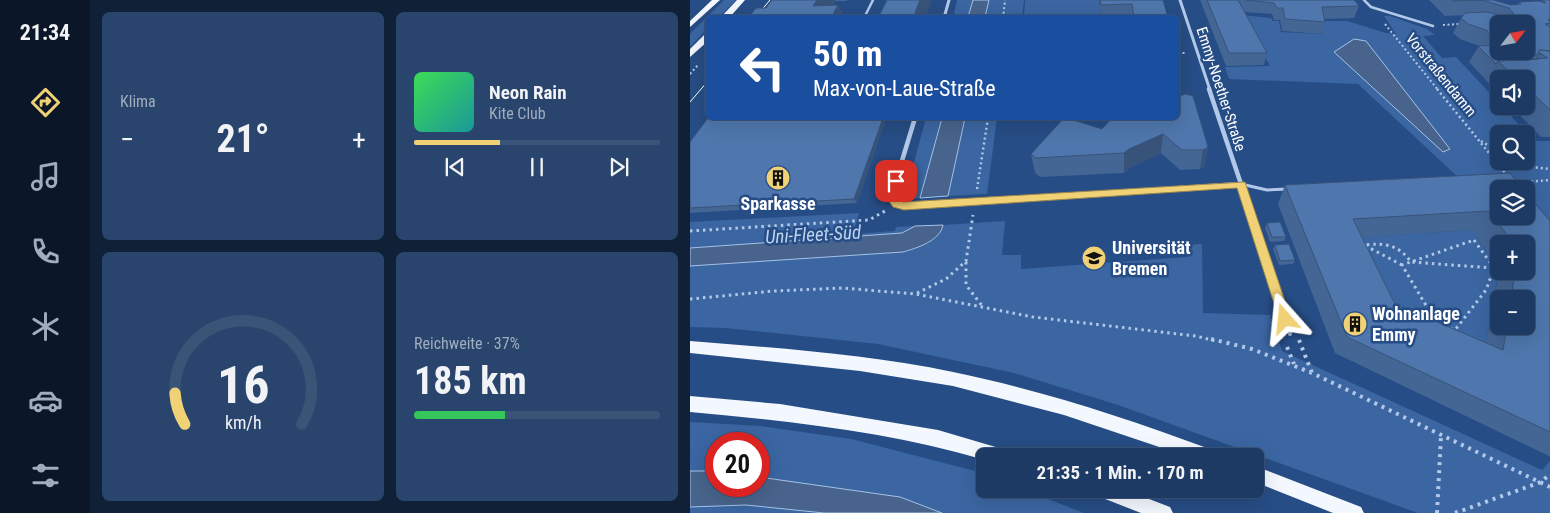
<!DOCTYPE html>
<html lang="de">
<meta charset="utf-8">
<style>
:root{--surface:#1c3a64;--page:#29456d;--text:#f1f3f6;--muted:#a0adbf;--line:#3a5478;--accent:#f1d176}
body{margin:0;font-family:"Roboto Condensed",sans-serif;background:var(--page);color:var(--text);height:100vh;display:flex;flex-direction:column;font-size:19px;white-space:nowrap}
*{box-sizing:border-box;margin:0}
p{font-size:16px;color:var(--muted)}
.icon{flex:none;width:28px;height:28px;fill:none;stroke:currentColor;stroke-width:2;stroke-linecap:round;stroke-linejoin:round}
.map{position:relative;flex:1;overflow:hidden}
.side{display:flex;flex-direction:column;gap:12px;padding:12px;background:#0f2037;width:600px}
.side>*{flex:none}
.top-card{position:absolute;left:15px;top:15px;width:475px;height:105px;border-radius:8px;box-shadow:0 5px 20px #0002,0 0 0 1px var(--line);background:#1a4fa0;color:#fff;overflow:hidden}
.needle{width:32px;rotate:59deg}
.tools{position:absolute;left:800px;top:15px;display:grid;gap:10px}
.tools a{display:grid;place-items:center;width:45px;height:45px;border-radius:8px;background:var(--surface);box-shadow:0 5px 20px #0002,0 0 0 1px var(--line);font-size:25px}
.speed{position:absolute;left:15px;top:432px;display:flex;gap:10px;font-size:25px;font-weight:700;text-align:center}
.speed>*{display:grid;place-content:center;width:65px;height:65px;border-radius:50%;background:var(--surface);box-shadow:0 5px 20px #0002,0 0 0 1px var(--line);line-height:1}
.speed .limit{border:8px solid #d22;background:#fff;color:#111}
.pin{position:absolute;display:grid;place-items:center;width:42px;height:42px;color:#fff;margin:-21px;border-radius:10px;box-shadow:0 2px 8px #0006}
.me{position:absolute;width:55px;margin:-28px;rotate:342deg;stroke-linejoin:round;filter:drop-shadow(0 0 4px #0008)}
.turn{display:flex;align-items:center;gap:18px;height:105px;padding:0 25px;font-size:22px}
.turn .icon{width:65px;height:65px;stroke-width:2.5}
.turn b{display:block;font-size:35px;line-height:42px}
.big{font-size:38px;font-weight:700;line-height:1.1}
.side .card{flex:1;display:flex;flex-direction:column;justify-content:center;gap:8px;min-width:0;padding:0 18px;border-radius:8px;background:var(--page)}
.side .dial{align-items:center;gap:0}
.dial svg{height:130px;overflow:visible;fill:none;stroke:var(--line);stroke-width:7;stroke-linecap:round;text-anchor:middle}
.dial text{fill:var(--text);stroke:none}
.song{display:flex;align-items:center;gap:15px}
.cover{width:60px;height:60px;border-radius:8px;background:linear-gradient(135deg,hsl(130 70% 55%),hsl(180 70% 35%))}
.played{height:5px;border-radius:2px;background:linear-gradient(90deg,var(--accent) 35%,var(--line) 35%)}
.keys{display:flex;justify-content:space-around;direction:ltr}
.heat{display:flex;justify-content:space-between;align-items:center;font-size:28px;direction:ltr}
.charge{height:8px;border-radius:4px;background:linear-gradient(90deg,#34c759 37%,var(--line) 0)}
.side .tiles{flex:1;display:grid;gap:12px;grid-template-columns:repeat(2,1fr)}
.trip{position:absolute;left:286px;top:448px;width:288px;height:50px;border-radius:8px;background:var(--surface);box-shadow:0 5px 20px #0002,0 0 0 1px var(--line);font-weight:700;line-height:50px;text-align:center}
main{display:flex;flex:1;min-height:0}
.tab-bar{display:flex;flex-direction:column;width:90px;justify-content:space-around;align-items:center;background:#0b1728;color:var(--muted)}
.tab-bar .icon{width:35px;height:35px}
.tab-bar .on{color:var(--accent)}
.tab-bar b{font-size:22px;color:var(--text)}
.map>svg:first-child{display:block}
.green{fill:#3b66a2;fill-rule:evenodd}
.water{fill:#48648c;stroke:#a5c3e8}
.lines{fill:none;stroke-linecap:round;stroke-linejoin:round}
.path-far3{stroke:#b1c8e8;stroke-width:2;stroke-dasharray:2 2.5;stroke-linecap:butt}
.path-far2{stroke:#b1c8e8;stroke-width:2.5;stroke-dasharray:2 3;stroke-linecap:butt}
.path-far1{stroke:#b1c8e8;stroke-width:3;stroke-dasharray:2.5 4;stroke-linecap:butt}
.path{stroke:#b1c8e8;stroke-width:4;stroke-dasharray:3 5;stroke-linecap:butt}
.lane-far2{stroke:#b1c8e8;stroke-width:2.5}
.lane-far1{stroke:#b1c8e8;stroke-width:3}
.lane{stroke:#b1c8e8;stroke-width:4}
.street-far2{stroke:#b1c8e8;stroke-width:3}
.street-far1{stroke:#b1c8e8;stroke-width:4.5}
.street{stroke:#b1c8e8;stroke-width:5}
.primary{fill:#f3f7fe;fill-rule:evenodd}
.tram{stroke:#fff;stroke-width:1}
.wall{fill:#446695;fill-rule:evenodd}
.shaded-wall{fill:#375379}
.building{fill:#4f77ad;stroke:#375379;fill-rule:evenodd}
.route{fill:#f1d176;stroke:#9d884d}
.labels{text-anchor:middle;stroke-width:5;stroke-linejoin:round;paint-order:stroke}
.far-street-label{font-size:15px;fill:#fff;stroke:#264d85}
.poi-label{font-size:18px;font-weight:bold;fill:#fff;stroke:#264d85;text-anchor:start}
.water-label{font-size:19px;font-style:italic;fill:#bcd2ef;stroke:#264d85}
</style>
<main>
<nav class="tab-bar">
<b>21:34</b>
<svg class="icon on" aria-label="directions" viewBox="0 0 24 24"><path d="M12 3l9 9-9 9-9-9zM9 14v-3h6M13 9l2 2-2 2"/></svg>
<svg class="icon" aria-label="music" viewBox="0 0 24 24"><path d="M9 18V5l10-2v13"/><circle cx="6" cy="18" r="3"/><circle cx="16" cy="16" r="3"/></svg>
<svg class="icon" aria-label="phone" viewBox="0 0 24 24"><path d="M5 4h4l2 5-3 2q2 4 5 5l2-3 5 2v4C11 20 4 13 5 4z"/></svg>
<svg class="icon" aria-label="climate" viewBox="0 0 24 24"><path d="M12 3v18M4 7l16 10M4 17L20 7"/></svg>
<svg class="icon" aria-label="car" viewBox="0 0 24 24"><path d="M5 17H2v-5l4-1 3-4h7l3 4 3 1v5h-3M9 17h6M6 11h13"/><circle cx="7" cy="17" r="2"/><circle cx="17" cy="17" r="2"/></svg>
<svg class="icon" aria-label="filters" viewBox="0 0 24 24"><path d="M4 7h16M4 17h16"/><circle cx="9" cy="7" r="2"/><circle cx="15" cy="17" r="2"/></svg>
</nav>
<section class="side">
<div class="tiles">
<div class="card"><p>Klima</p>
<div class="heat"><a>−</a><b class="big">21°</b><a>+</a></div>
</div>
<div class="card">
<div class="song"><i class="cover"></i><div><b>Neon Rain</b><p>Kite Club</p></div></div>
<div class="played"></div>
<div class="keys"><svg class="icon" aria-label="previous" viewBox="0 0 24 24"><path d="M18 5L8 12l10 7zM5 5v14"/></svg><svg class="icon" aria-label="pause" viewBox="0 0 24 24"><path d="M8 5v14M16 5v14"/></svg><svg class="icon" aria-label="next" viewBox="0 0 24 24"><path d="M6 5l10 7-10 7zM19 5v14"/></svg></div>
</div>
<div class="card dial"><svg viewBox="0 0 100 80">
<path d="M14 69A42 42 0 1 1 86 69"/>
<path d="M14 69A42 42 0 0 1 8 50" stroke="#f1d176"/>
<text x="50" y="56" font-size="32" font-weight="700">16</text>
<text x="50" y="72" font-size="11">km/h</text>
</svg></div>
<div class="card"><p>Reichweite · 37%</p><b class="big">185 km</b><div class="charge"></div></div>
</div>
</section>
<div class="map">
<svg width="860" height="513" viewBox="0 0 860 513">
<rect width="100%" height="100%" fill="#264d85"/>
<path class="green" d="M 34,0 L 46,0 L 29,17 L 18,18 L 17,29 L 0,47 L 0,34 Z
M 267,0 L 283,0 L 278,17 L 263,18 Z
M 299,0 L 334,0 L 332,17 L 295,18 Z
M 335,0 L 409,0 L 411,17 L 334,17 Z
M 552,15 L 581,18 L 583,21 L 589,21 L 591,32 L 632,34 L 629,21 L 657,21 L 696,33 L 706,34 L 694,16 L 700,16 L 737,29 L 745,35 L 733,36 L 752,58 L 766,57 L 809,103 L 809,106 L 812,106 L 841,138 L 845,141 L 860,141 L 860,244 L 836,216 L 836,189 L 809,189 L 769,178 L 668,84 L 539,79 L 535,67 L 580,66 ZM 809,134 L 836,134 L 836,161 L 809,161 Z
M 236,118 L 252,118 L 230,198 L 214,199 Z
M 275,118 L 307,118 L 297,194 L 258,196 Z
M 169,213 L 163,234 L 205,231 L 206,227 L 225,226 L 212,233 L 0,248 L 0,222 Z
M 315,221 L 312,255 L 331,255 L 331,269 L 497,257 L 495,245 L 512,244 L 513,313 L 580,315 L 592,351 L 852,470 L 860,461 L 860,513 L 728,513 L 428,405 L 324,373 L 188,344 L 36,328 L 0,327 L 0,266 L 213,252 C 227,248 250,242 253,225 Z
M 782,230 L 809,268 L 792,366 L 691,321 L 652,238 Z
M 0,422 L 71,426 L 161,439 L 289,472 L 295,474 L 295,489 L 332,489 L 394,513 L 0,513 ZM 26,444 L 69,444 L 69,486 L 26,486 Z"/>
<path class="water" d="M 283,0 L 299,0 L 295,17 L 278,17 Z
M 664,39 L 676,41 L 760,149 L 753,152 L 644,52 Z
M 252,118 L 275,118 L 258,196 L 230,198 Z
M 253,225 C 250,241 227,248 213,252 L 0,266 L 0,248 L 212,233 L 225,226 Z
M 0,471 L 26,471 L 26,486 L 69,486 L 69,477 L 210,497 L 252,513 L 134,513 L 56,505 L 0,507 Z"/>
<g class="lines">
<path class="path-far3" d="M 313,18 L 315,0
M 695,24 L 748,90
M 753,25 L 769,24
M 488,53 L 495,53
M 0,74 L 8,65"/>
<path class="path-far2" d="M 747,89 L 817,175
M 791,141 L 809,152
M 827,161 L 842,167 L 860,169
M 826,183 L 860,180
M 287,189 L 298,118"/>
<path class="path-far1" d="M 0,231 L 179,220 L 195,211
M 784,240 L 804,268 L 796,290 L 765,330 L 747,324 L 712,265 Z
M 276,262 L 276,285 L 293,307
M 712,265 L 674,245 C 695,243 708,244 721,262 L 803,268
M 227,293 L 256,279 L 276,261 L 283,215
M 0,299 L 84,291 L 152,288 L 225,294 L 343,317 L 506,336 L 526,341"/>
<path class="path" d="M 521,339 L 562,349 L 622,373 L 860,487
M 609,340 L 622,373
M 597,347 L 604,364
M 747,513 L 751,436
M 765,513 L 851,482 L 860,474"/>
<path class="lane-far2" d="M 674,0 L 681,7 L 743,26
M 174,18 L 183,0"/>
<path class="lane-far1" d="M 557,202 L 551,184 L 577,190 L 598,189"/>
<path class="lane" d="M 556,201 L 600,334"/>
<path class="street-far2" d="M 490,0 L 520,90
M 254,18 L 259,0"/>
<path class="street-far1" d="M 205,202 L 201,197 L 225,118
M 279,202 L 551,184 L 519,89"/>
<path class="street" d="M 204,201 L 207,204 L 214,206 L 298,201"/>
<path class="primary" d="M 22,0 L 30,0 L 0,27 L 0,21 Z
M 47,0 L 55,0 L 39,18 L 30,18 Z
M 15,34 L 18,34 L 18,41 L 0,57 L 0,49 Z
M 0,341 C 88,348 177,354 263,372 C 350,390 434,417 517,448 L 523,450 L 525,456 L 496,456 L 374,415 L 263,386 L 170,371 L 0,353 Z
M 0,396 L 90,404 L 248,430 L 309,448 L 315,450 L 317,456 L 295,456 L 295,460 C 200,432 99,421 0,412 Z
M 565,466 L 671,507 L 674,513 L 643,513 L 565,482 Z
M 403,489 L 433,489 L 480,507 L 483,513 L 451,513 L 405,495 Z"/>
<path class="tram" d="M 65,18 L 80,0
M 0,102 L 18,81"/>
</g>
<path class="wall" d="M 82,0 L 157,0 L 157,1 L 146,1 L 143,5 L 148,5 L 154,18 L 58,18 L 76,8 Z
M 409,0 L 473,0 L 478,18 L 411,18 Z
M 510,0 L 664,0 L 669,6 L 664,18 L 634,19 L 635,22 L 631,34 L 592,31 L 590,20 L 584,20 L 582,14 L 554,12 L 577,53 L 574,65 L 536,66 Z
M 739,0 L 803,0 L 821,5 L 827,5 L 829,2 L 851,2 L 852,0 L 860,0 L 860,137 L 851,137 L 821,106 L 836,106 L 836,79 L 809,79 L 809,94 L 779,62 L 789,46 L 787,45 L 770,39 L 763,33 L 773,15 L 755,16 ZM 809,24 L 836,24 L 836,51 L 809,51 Z
M 18,118 L 196,118 L 196,119 L 167,203 L 0,213 L 0,142 Z
M 422,118 L 518,147 L 514,167 L 510,169 L 490,170 L 471,153 L 439,168 L 434,173 L 350,177 L 345,173 L 341,154 L 412,129 Z
M 820,173 L 860,221 L 860,456 L 859,456 L 645,353 L 588,204 L 595,185 ZM 782,230 L 809,268 L 809,244 L 836,244 L 836,271 L 809,271 L 809,270 L 796,343 L 705,304 L 672,237 ZM 809,299 L 836,299 L 836,326 L 809,326 Z
M 577,223 L 596,237 L 594,241 L 580,242 L 575,228 Z
M 585,245 L 605,260 L 603,264 L 589,265 L 583,249 Z"/>
<path class="shaded-wall" d="M 127,0 L 145,0 L 146,1 L 136,18 L 123,6 Z
M 230,0 L 242,0 L 236,18 L 223,18 Z
M 148,5 L 154,18 L 141,18 Z
M 193,118 L 196,118 L 196,119 L 167,203 L 164,199 Z
M 473,134 L 471,153 L 439,168 L 434,173 L 434,153 L 439,149 Z
M 518,147 L 514,167 L 510,169 L 513,150 Z"/>
<path class="building" d="M 82,0 L 127,0 L 123,6 L 148,5 L 141,18 L 58,18 L 66,8 L 76,8 Z
M 197,0 L 230,0 L 223,18 L 188,18 Z
M 410,0 L 473,0 L 478,18 L 444,18 L 442,4 L 411,5 Z
M 517,0 L 548,0 L 577,53 L 539,53 Z
M 556,0 L 664,0 L 669,6 L 632,7 L 635,22 L 595,19 L 593,8 L 587,8 L 584,3 Z
M 762,0 L 803,0 L 821,5 L 831,4 L 829,2 L 848,1 L 856,3 L 852,0 L 860,0 L 860,19 L 858,20 L 860,21 L 860,23 L 855,24 L 860,27 L 860,51 L 850,50 L 848,52 L 851,54 L 847,54 L 845,56 L 849,59 L 808,61 L 806,64 L 788,46 L 809,45 L 809,51 L 836,51 L 836,31 L 843,31 L 836,25 L 836,24 L 809,24 L 809,42 L 796,30 L 778,24 L 771,18 L 775,13 L 797,12 L 811,15 L 824,14 L 819,8 L 792,0 L 763,1 Z
M 850,50 L 860,51 L 860,110 L 836,87 L 836,79 L 827,79 L 808,61 L 858,58 L 848,52 Z
M 495,94 L 503,96 L 518,147 L 513,150 L 492,150 L 473,134 L 439,149 L 434,153 L 346,158 L 341,154 L 373,119 L 380,119 L 412,129 L 422,118 L 488,118 L 488,97 Z
M 18,118 L 193,118 L 164,199 L 0,208 L 0,142 Z
M 820,173 L 833,189 L 809,189 L 809,216 L 836,216 L 836,193 L 860,221 L 860,432 L 657,337 L 595,185 ZM 799,211 L 824,244 L 836,244 L 836,271 L 825,271 L 821,299 L 836,299 L 836,326 L 817,326 L 813,350 L 705,304 L 663,219 Z
M 590,222 L 596,237 L 582,237 L 577,223 Z
M 599,244 L 605,260 L 590,261 L 585,245 Z"/>
<path class="route" d="M 206,178 L 211,181 L 207,197 L 210,201 L 214,202 L 555,182 L 601,319 L 599,323 L 595,325 L 590,323 L 589,319 L 547,188 L 214,210 L 203,207 L 196,197 L 201,181 Z"/>
<defs>
<symbol id="building-disc" viewBox="-11 -11 22 22"><circle r="9.5" fill="#f1d176" stroke="#264d85"/><path d="M-4-6H4V6H1V3H-1V6H-4ZM-2.5-4.3h1.7v1.8h-1.7ZM.8-4.3h1.7v1.8H.8ZM-2.5-1h1.7V.8h-1.7ZM.8-1h1.7V.8H.8Z" fill="#111"/></symbol>
<symbol id="university-disc" viewBox="-11 -11 22 22"><circle r="9.5" fill="#f1d176" stroke="#264d85"/><path d="M0-5L7-2L0 1L-7-2ZM-4 1L0 2.5L4 1V4Q0 6-4 4Z" fill="#111"/></symbol>
</defs>
<g fill-rule="evenodd">
<use href="#building-disc" x="74" y="164" width="28" height="28"/>
<use href="#university-disc" x="390" y="244" width="28" height="28"/>
<use href="#building-disc" x="651" y="310" width="28" height="28"/>
</g>
<g class="labels">
<g class="far-street-label">
<text transform="translate(751 75) rotate(51)" y="5">Vorstraßendamm</text>
<text transform="translate(531 89) rotate(72)" y="5">Emmy-Noether-Straße</text>
</g>
<g class="poi-label">
<text x="88" y="210" text-anchor="middle">Sparkasse</text>
<text x="422" y="254">Universität<tspan x="422" dy="21">Bremen</tspan></text>
<text x="682" y="320">Wohnanlage<tspan x="682" dy="21">Emmy</tspan></text>
</g>
<g class="water-label">
<text transform="translate(123 234) rotate(-3)" y="7">Uni-Fleet-Süd</text>
</g>
</g>
</svg>
<div class="tools">
<a><svg class="needle" viewBox="-14 -14 28 28"><path d="M0-13l5 13h-10z" fill="#e53935"/><path d="M0 13l5-13h-10z" fill="#a0adbf"/></svg></a>
<a><svg class="icon" aria-label="sound" viewBox="0 0 24 24"><path d="M4 9h4l5-4v14l-5-4H4zM17 9q2 3 0 6"/></svg></a>
<a><svg class="icon" aria-label="search" viewBox="0 0 24 24"><circle cx="10" cy="10" r="6"/><path d="M15 15l6 6"/></svg></a>
<a><svg class="icon" aria-label="layers" viewBox="0 0 24 24"><path d="M12 4l9 5-9 5-9-5zM3 14l9 5 9-5"/></svg></a>
<a>+</a>
<a>−</a>
</div>
<div class="speed"><div class="limit">20</div></div>
<div class="pin" style="left:206px;top:181px;background:#d93025"><svg class="icon" aria-label="arrive" viewBox="0 0 24 24"><path d="M6 21V4h12l-3 4 3 4H6"/></svg></div>
<svg class="me" style="left:595px;top:319px" viewBox="-20 -20 40 40"><path d="M0-17L14 15 0 8-14 15z" fill="#f1d176" stroke="#fff" stroke-width="4"/></svg>
<div class="trip">21:35 · 1 Min. · 170 m</div>
<div class="top-card">
<div class="turn"><svg class="icon" aria-label="left" viewBox="0 0 24 24"><path d="M17 20v-9H6M10 6l-5 5 5 5"/></svg><div><b>50 m</b>Max-von-Laue-Straße</div></div>
</div>
</div>
</main>
